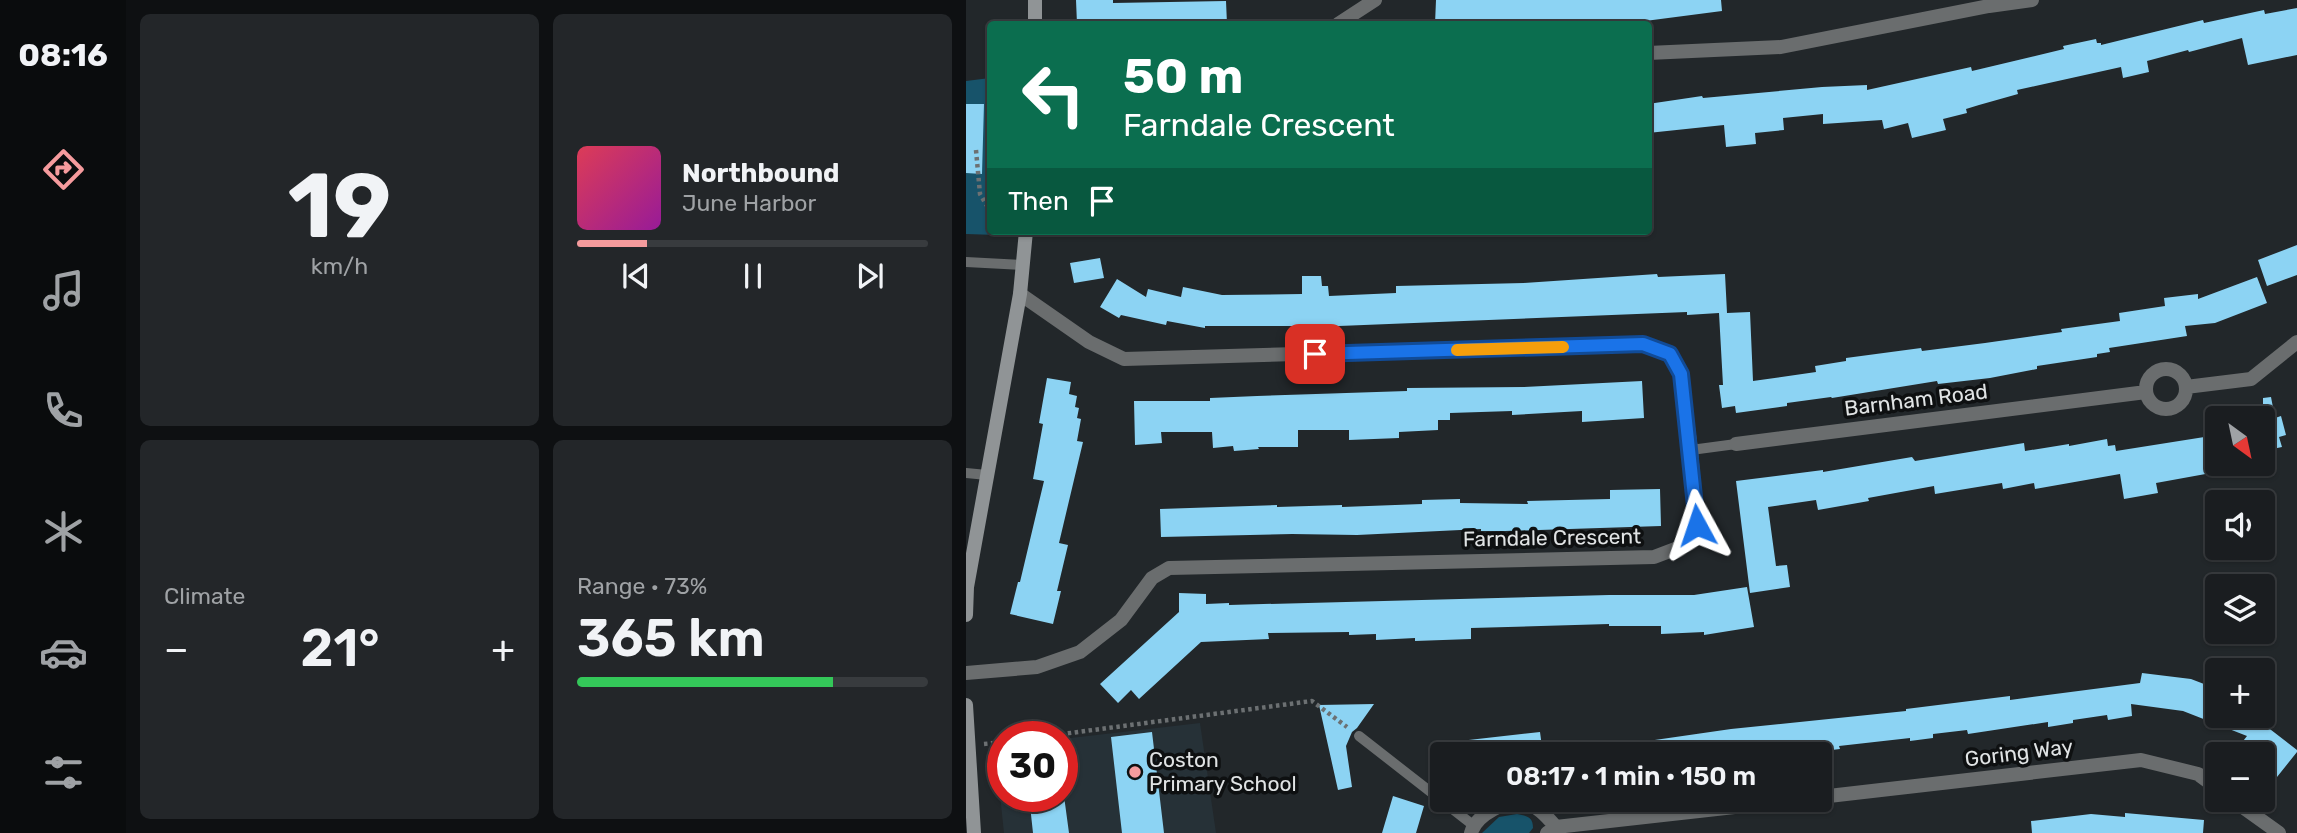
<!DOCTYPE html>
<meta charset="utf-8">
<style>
:root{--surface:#1a1d20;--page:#232629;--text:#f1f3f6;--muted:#9fa2a5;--line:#383b3e;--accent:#f59b9d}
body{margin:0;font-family:Rubik,sans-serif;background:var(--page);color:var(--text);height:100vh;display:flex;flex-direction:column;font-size:26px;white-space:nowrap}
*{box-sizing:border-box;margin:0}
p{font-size:23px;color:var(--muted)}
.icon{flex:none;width:38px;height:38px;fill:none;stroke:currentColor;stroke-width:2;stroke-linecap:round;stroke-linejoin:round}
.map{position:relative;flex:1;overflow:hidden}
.sheet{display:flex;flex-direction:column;gap:14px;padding:14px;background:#0e1012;width:840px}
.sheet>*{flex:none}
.hud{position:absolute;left:21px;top:21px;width:665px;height:214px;border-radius:7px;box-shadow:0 2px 5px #0004,0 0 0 2px var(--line);background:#0b6e4f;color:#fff;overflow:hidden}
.needle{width:46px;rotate:147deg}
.tools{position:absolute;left:1239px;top:406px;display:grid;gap:14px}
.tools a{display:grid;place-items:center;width:70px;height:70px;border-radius:7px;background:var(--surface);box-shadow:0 2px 5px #0004,0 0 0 2px var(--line);font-size:35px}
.speed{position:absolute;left:21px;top:721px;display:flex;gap:14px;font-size:35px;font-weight:700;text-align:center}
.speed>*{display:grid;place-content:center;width:91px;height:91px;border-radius:50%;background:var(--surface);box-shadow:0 2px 5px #0004,0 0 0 2px var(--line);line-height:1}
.speed .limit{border:10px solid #d22;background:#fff;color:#111}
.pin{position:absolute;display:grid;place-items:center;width:60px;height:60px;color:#fff;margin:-30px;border-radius:14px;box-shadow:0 4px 10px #0006}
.me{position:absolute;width:77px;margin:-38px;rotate:355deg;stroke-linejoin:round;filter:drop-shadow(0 0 5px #0008)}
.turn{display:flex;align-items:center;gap:24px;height:147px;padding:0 21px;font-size:32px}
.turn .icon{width:91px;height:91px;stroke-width:2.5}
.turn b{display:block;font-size:49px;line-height:60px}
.then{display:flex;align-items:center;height:66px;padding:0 21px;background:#0003;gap:14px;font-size:26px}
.big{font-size:52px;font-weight:600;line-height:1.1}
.sheet .widget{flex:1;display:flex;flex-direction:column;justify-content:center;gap:10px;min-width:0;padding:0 24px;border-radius:10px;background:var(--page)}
.sheet .dial{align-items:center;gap:0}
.dial b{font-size:91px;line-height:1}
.song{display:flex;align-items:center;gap:21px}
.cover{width:84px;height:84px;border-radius:10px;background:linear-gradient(135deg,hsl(350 70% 55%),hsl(300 70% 35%))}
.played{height:7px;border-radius:4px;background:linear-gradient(90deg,var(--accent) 20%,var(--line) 20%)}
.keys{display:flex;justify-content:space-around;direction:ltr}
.heat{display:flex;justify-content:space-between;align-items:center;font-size:38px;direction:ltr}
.charge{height:10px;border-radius:5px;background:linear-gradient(90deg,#34c759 73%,var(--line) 0)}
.sheet .tiles{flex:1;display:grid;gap:14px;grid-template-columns:repeat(2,1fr)}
.trip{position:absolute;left:464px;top:742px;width:402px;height:70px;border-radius:7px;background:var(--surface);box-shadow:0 2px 5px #0004,0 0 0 2px var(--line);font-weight:600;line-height:70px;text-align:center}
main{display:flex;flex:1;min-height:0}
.tab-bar{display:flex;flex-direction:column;width:126px;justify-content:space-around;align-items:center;background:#0a0c0d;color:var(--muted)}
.tab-bar .icon{width:49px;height:49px}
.tab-bar .on{color:var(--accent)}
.tab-bar b{font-size:32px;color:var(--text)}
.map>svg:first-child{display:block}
.built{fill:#263137}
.green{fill:#17536a}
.building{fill:#8cd3f3}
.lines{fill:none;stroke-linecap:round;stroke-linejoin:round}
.path{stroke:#6c7072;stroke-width:4.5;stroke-dasharray:3.5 3.5;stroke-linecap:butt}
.lane{stroke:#6a6d6e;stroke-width:10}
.street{stroke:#6a6d6e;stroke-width:14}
.secondary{stroke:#909496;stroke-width:14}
.route-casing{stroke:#114b97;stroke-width:18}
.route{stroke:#1a73e8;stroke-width:12}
.slow{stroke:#f59e0b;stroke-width:12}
.poi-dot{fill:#f59b9d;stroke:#0e1011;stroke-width:2.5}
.labels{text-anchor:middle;stroke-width:7;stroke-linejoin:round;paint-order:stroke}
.street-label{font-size:21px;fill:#e0e3e4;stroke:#0e1011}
.poi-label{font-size:21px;fill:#e0e3e4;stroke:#0e1011;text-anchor:start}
</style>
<main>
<nav class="tab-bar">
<b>08:16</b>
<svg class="icon on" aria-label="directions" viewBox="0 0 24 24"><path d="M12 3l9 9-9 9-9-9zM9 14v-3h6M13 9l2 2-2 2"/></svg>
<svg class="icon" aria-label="music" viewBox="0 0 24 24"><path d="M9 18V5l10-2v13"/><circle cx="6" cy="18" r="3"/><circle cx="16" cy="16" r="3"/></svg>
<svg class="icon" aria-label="phone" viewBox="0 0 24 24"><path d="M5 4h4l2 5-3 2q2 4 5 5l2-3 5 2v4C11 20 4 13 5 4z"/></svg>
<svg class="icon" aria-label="climate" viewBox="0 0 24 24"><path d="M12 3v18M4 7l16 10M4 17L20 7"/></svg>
<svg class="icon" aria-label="car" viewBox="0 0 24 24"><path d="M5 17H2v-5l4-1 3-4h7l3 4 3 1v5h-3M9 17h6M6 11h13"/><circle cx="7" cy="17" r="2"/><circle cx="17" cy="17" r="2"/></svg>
<svg class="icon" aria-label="filters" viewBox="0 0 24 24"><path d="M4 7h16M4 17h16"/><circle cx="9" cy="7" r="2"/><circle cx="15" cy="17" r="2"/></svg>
</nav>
<section class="sheet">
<div class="tiles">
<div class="widget dial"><b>19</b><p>km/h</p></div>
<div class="widget">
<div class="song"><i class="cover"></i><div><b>Northbound</b><p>June Harbor</p></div></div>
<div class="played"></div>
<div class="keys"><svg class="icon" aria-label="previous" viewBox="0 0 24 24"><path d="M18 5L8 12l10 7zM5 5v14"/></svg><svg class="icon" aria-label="pause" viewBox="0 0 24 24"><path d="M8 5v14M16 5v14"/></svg><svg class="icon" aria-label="next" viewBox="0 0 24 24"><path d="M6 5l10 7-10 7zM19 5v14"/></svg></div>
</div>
<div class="widget"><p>Climate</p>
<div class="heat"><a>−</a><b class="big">21°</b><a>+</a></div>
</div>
<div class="widget"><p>Range · 73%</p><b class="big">365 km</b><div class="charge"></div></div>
</div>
</section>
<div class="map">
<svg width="1331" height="833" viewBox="0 0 1331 833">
<rect width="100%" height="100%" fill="#22272a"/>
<path class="built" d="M 234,723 L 250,833 L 38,833 L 29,747 L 37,746 L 37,796 L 96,796 L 96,739 Z"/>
<path class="green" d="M 24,78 L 24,231 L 31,231 L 31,235 L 0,234 L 0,81 Z
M 551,814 C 561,816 567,817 567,828 L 563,833 L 516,833 L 533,817 Z"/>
<path class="building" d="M 110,0 L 147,0 L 147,3 L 260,1 L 261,24 L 111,24 Z
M 470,0 L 755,0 L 756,11 L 656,24 L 469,24 Z
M 1331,8 L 1331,55 L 1282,65 L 1276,38 L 1223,52 L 1222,50 L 1181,61 L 1183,72 L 1157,78 L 1155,67 L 1051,90 L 1052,94 L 1013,105 L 1000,109 L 1001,113 L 977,119 L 980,130 L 946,138 L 942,123 L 918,129 L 916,120 L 857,124 L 857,114 L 817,118 L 818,130 L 789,133 L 790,144 L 760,147 L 758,125 L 682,133 L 682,104 L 736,96 L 737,98 L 856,87 L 901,85 L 901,90 L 1005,67 L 1006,71 L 1098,49 L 1097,46 L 1130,39 L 1131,43 L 1135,43 L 1135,45 L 1237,20 L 1238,23 L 1298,10 L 1299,14 Z
M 0,104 L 18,104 L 16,174 L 0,173 Z
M 1331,245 L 1331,275 L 1301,286 L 1292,260 Z
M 134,258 L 138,278 L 108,283 L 104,263 Z
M 691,274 L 692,277 L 759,274 L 761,313 L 784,312 L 787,381 L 850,372 L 849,366 L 880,361 L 880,358 L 955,348 L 956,351 L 1019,343 L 1096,332 L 1095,329 L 1154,321 L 1153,313 L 1199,306 L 1198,298 L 1232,294 L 1232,299 L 1291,277 L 1301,303 L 1249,323 L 1219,326 L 1221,336 L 1143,348 L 1144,352 L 1131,354 L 1131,357 L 1071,366 L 1071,369 L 1024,378 L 972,384 L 971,381 L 866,398 L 865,397 L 821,403 L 821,406 L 770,413 L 769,406 L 756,408 L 753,385 L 757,385 L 753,313 L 721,315 L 721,312 L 373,326 L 239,326 L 239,328 L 201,321 L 200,325 L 155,315 L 153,318 L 134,307 L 151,279 L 180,297 L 182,289 L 215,297 L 217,287 L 256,295 L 336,294 L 336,276 L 355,276 L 356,286 L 362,286 L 363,296 L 430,293 L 430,286 L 558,283 Z
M 81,378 L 105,382 L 103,394 L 111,396 L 109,407 L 113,408 L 111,418 L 115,419 L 111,441 L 117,442 L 93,543 L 102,545 L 91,591 L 95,591 L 87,624 L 44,614 L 52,582 L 54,582 L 78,481 L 67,479 L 77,424 L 73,423 Z
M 676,381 L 678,418 L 616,422 L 616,411 L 546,415 L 546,411 L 484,413 L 484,420 L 472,420 L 472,430 L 433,432 L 433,438 L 383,440 L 383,430 L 332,430 L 332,447 L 292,447 L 293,449 L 268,451 L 267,446 L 247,448 L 246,432 L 195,432 L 196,443 L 169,445 L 168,401 L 244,401 L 244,398 L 291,396 L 441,391 L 441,388 L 558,387 Z
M 1305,397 L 1309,418 L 1315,416 L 1320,435 L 1313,437 L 1316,447 L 1297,451 L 1297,398 Z
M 1251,435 L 1251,469 L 1244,470 L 1245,473 L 1190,483 L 1192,493 L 1158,499 L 1154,474 L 1069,489 L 1068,483 L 1037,489 L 1036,483 L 969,494 L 968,486 L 902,498 L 903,501 L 852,510 L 850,500 L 802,507 L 810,566 L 821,565 L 824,587 L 784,593 L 770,481 L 857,470 L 857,472 L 946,457 L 949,461 L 1058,443 L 1059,451 L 1103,444 L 1103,446 L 1141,439 L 1142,446 L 1149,445 L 1150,451 Z
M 694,489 L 695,526 L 539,531 L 515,531 L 515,529 L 391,535 L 326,534 L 195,537 L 194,509 L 311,505 L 311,507 L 376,505 L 376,507 L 456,504 L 456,500 L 494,499 L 494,503 L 562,504 L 561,501 L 644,499 L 644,490 Z
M 781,587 L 788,627 L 738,635 L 738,632 L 695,634 L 695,626 L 643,626 L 643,624 L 505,628 L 505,639 L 449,641 L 449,638 L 410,640 L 410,634 L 383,635 L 383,632 L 302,633 L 303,639 L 235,642 L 173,699 L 165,690 L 152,703 L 134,684 L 213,612 L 213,593 L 240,594 L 240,604 L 263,603 L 263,605 L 643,595 L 728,595 Z
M 1176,673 L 1225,679 L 1251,689 L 1251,716 L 1287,716 L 1331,750 L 1331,752 L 1311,777 L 1297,767 L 1297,754 L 1267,754 L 1281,736 L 1217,711 L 1165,704 L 1166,716 L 1142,720 L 1141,715 L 1107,720 L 1107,723 L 1082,727 L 1082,722 L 1002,734 L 1001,730 L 967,734 L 967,738 L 944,741 L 944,738 L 873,746 L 874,749 L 833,754 L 668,754 L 668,743 L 765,729 L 940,711 L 940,709 L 1044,696 L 1044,700 L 1174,683 Z
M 408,704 L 391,728 L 386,732 L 380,746 L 386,787 L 372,790 L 353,705 Z
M 186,732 L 198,833 L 156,833 L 145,737 Z
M 574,732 L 577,754 L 486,754 L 485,742 Z
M 63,796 L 98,796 L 103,833 L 67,833 Z
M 427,796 L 458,806 L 450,833 L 416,833 Z
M 1159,813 L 1238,820 L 1237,833 L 1066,833 L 1065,821 L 1125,814 L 1159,817 Z"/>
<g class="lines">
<path class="path" d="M 10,150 L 14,194 L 24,211
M 74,737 L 346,701 L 381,727
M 18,744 L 37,742"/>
<path class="lane" d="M 0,262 L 57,265
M 725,450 L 770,444
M 0,473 L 21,475
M 393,736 L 507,825"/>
<path class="street" d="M 372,24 L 409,0
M 682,53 L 815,47 L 1023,6 L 1066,0
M1180 389a20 20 0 1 1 40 0a20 20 0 1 1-40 0Z
M 1220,387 L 1285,379 L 1331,342
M 770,444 L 1180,392
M 0,673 L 71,667 L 114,652 L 155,620 L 186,578 L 203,568 L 688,557 L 717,546 L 731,525 L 725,450 L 715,374 L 704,354 L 677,344 L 158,359 L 123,342 L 54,294
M 854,797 L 1175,760 L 1232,774 L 1251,788
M 1267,800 L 1313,833
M 505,833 C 510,815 541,798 560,803 C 573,807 581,817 590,827
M 581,833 L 590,827 L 831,800"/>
<path class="secondary" d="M 69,24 L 69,0
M 0,615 L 1,587 L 54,294 L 60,231
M 0,705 L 8,833"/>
</g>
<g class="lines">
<defs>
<path id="route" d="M 349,354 L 677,344 L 704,354 L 715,374 L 731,525"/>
</defs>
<use href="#route" class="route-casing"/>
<use href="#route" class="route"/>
<path class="slow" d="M 491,350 L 597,347"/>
</g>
<circle class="poi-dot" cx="169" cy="772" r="7"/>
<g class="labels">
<g class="street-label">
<text transform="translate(950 400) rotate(-7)" y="7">Barnham Road</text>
<text transform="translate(586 538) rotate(-1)" y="7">Farndale Crescent</text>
<text transform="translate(1053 753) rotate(-7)" y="7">Goring Way</text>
</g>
<g class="poi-label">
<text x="183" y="767">Coston<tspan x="183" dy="24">Primary School</tspan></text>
</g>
</g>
</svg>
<div class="tools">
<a><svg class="needle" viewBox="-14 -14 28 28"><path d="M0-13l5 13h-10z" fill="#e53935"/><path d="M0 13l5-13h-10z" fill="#9fa2a5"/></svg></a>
<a><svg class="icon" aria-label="sound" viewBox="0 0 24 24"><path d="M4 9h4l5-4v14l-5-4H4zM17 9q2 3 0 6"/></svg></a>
<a><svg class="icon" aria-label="layers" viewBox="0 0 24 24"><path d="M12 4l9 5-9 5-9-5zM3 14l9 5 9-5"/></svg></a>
<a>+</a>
<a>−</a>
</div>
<div class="speed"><div class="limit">30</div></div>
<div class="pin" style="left:349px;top:354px;background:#d93025"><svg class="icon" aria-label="arrive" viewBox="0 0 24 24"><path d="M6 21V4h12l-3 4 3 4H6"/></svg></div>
<svg class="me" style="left:731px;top:525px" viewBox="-20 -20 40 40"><path d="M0-17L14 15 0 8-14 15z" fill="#1a73e8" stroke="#fff" stroke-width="4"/></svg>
<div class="trip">08:17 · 1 min · 150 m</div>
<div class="hud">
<div class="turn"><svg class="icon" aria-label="left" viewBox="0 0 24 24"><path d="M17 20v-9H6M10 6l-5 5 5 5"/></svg><div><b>50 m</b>Farndale Crescent</div></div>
<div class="then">Then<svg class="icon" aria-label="arrive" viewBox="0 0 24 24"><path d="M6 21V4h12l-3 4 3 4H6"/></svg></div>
</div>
</div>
</main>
